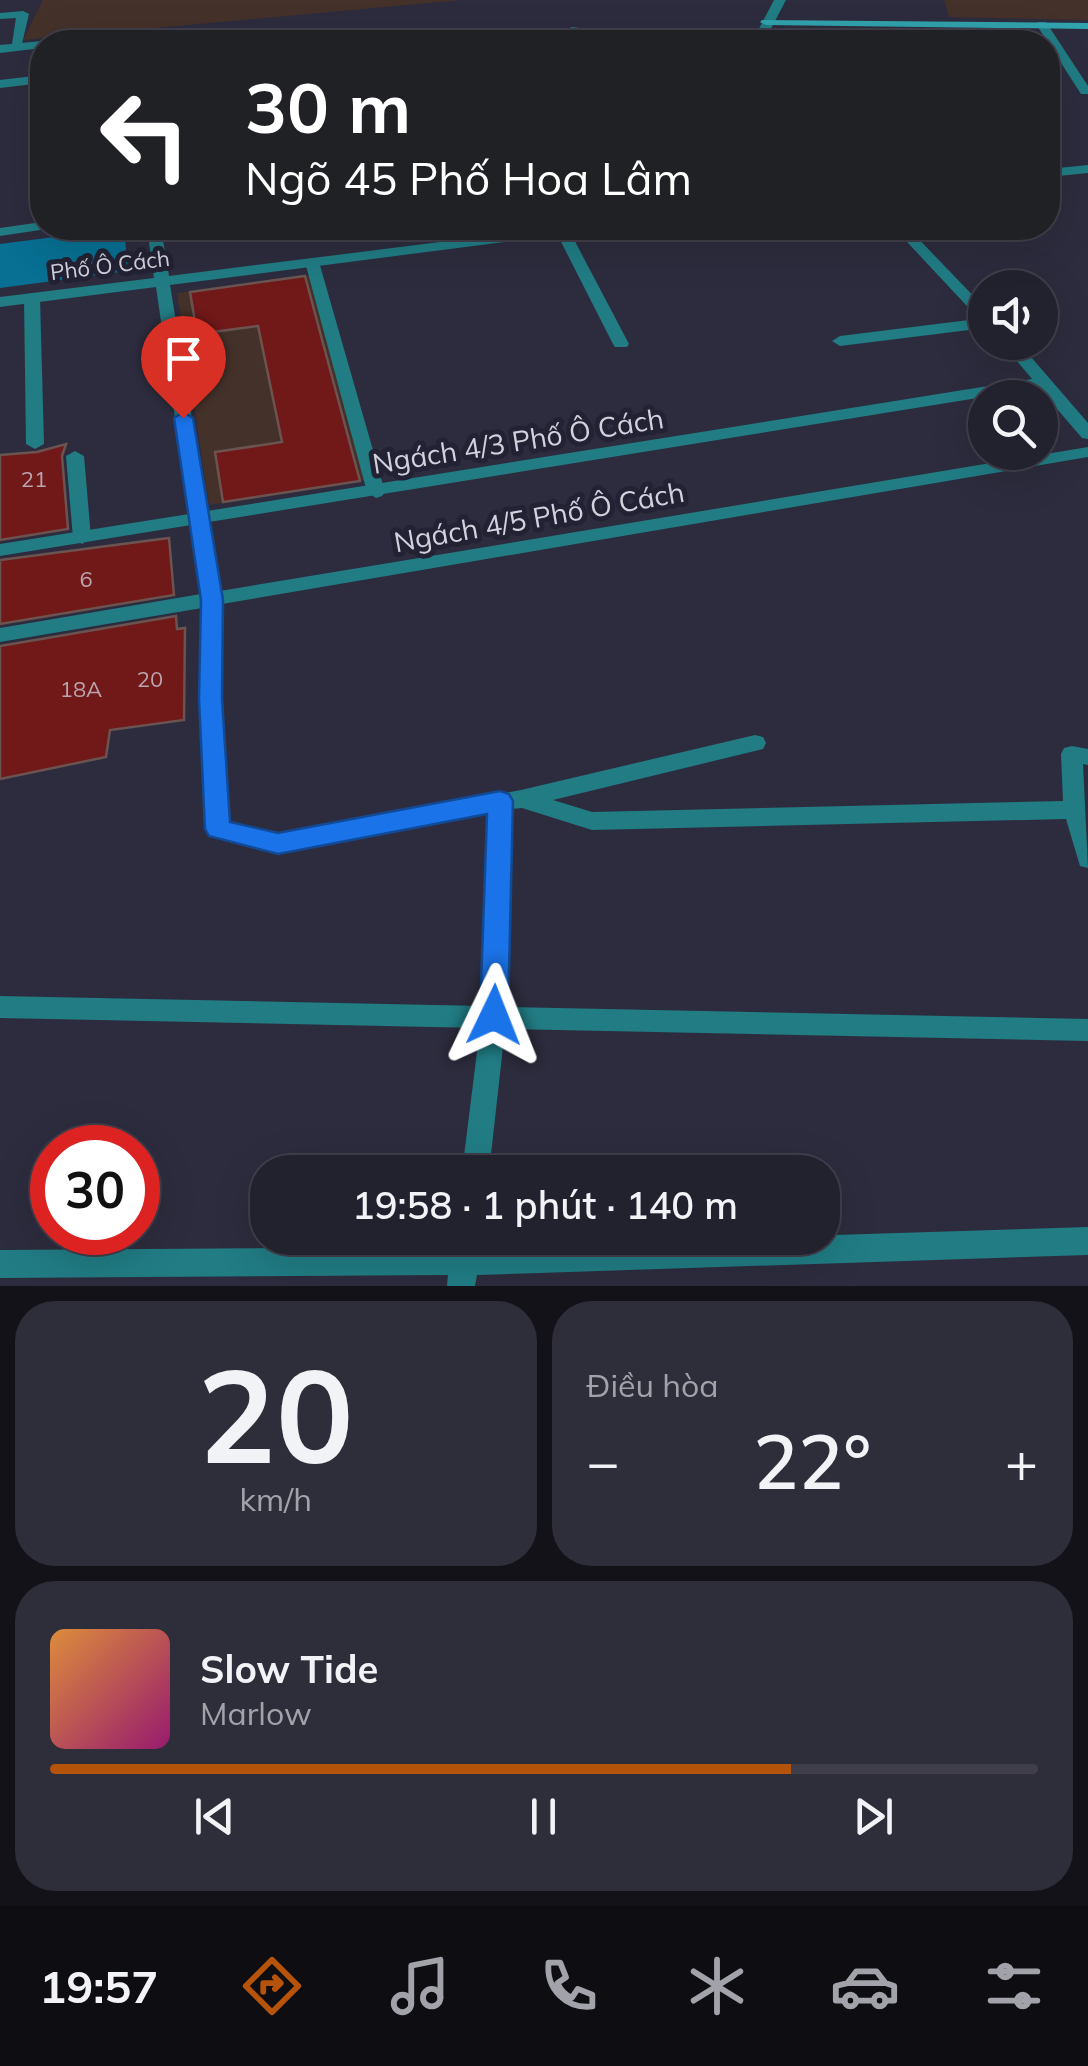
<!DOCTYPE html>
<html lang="vi">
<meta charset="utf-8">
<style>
:root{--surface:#22212e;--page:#2e2e3a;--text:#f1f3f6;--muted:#a2a3aa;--line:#3f3e4a;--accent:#b45309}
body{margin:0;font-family:Mulish,sans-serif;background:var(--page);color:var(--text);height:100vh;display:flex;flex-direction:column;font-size:38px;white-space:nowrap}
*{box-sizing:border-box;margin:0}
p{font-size:32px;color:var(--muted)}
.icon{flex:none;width:55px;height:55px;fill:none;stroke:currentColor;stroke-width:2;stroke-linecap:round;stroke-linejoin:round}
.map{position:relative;height:1286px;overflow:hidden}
.panel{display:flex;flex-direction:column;gap:15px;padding:15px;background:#131219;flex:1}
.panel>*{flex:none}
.top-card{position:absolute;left:30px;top:30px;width:1030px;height:210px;border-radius:40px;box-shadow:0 10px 40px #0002,0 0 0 2px var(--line);background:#202124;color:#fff;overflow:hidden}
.buttons{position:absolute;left:968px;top:270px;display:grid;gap:20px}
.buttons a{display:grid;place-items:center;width:90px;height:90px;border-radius:50%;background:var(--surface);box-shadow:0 10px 40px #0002,0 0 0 2px var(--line);font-size:50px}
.speed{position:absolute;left:30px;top:1125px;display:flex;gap:20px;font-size:50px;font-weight:700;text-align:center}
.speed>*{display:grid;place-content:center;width:130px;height:130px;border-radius:50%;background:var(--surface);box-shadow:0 10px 40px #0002,0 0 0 2px var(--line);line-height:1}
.speed .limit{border:15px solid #d22;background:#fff;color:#111}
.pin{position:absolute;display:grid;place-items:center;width:85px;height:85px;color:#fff;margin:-102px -42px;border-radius:50% 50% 50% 0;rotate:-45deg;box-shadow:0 0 10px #0007}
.pin .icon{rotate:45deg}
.me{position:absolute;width:110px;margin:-55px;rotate:2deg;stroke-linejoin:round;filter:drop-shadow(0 0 8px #0008)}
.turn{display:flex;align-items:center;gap:35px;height:210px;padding:0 50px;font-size:45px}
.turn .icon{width:130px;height:130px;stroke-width:2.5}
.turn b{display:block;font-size:70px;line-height:85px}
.big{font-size:75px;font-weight:600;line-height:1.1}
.panel .tile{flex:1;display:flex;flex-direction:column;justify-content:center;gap:15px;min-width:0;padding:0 35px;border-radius:40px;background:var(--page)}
.panel .dial{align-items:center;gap:0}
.dial b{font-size:130px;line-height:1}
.song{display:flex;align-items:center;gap:30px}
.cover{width:120px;height:120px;border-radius:15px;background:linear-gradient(135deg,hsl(30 70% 55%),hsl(320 70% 35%))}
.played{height:10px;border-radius:5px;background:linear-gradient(90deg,var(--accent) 75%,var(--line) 75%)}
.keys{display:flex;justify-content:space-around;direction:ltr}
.heat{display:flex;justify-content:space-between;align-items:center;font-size:55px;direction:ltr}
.panel .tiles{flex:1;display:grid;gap:15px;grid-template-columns:1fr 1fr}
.tile:last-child{grid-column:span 2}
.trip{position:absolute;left:250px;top:1155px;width:590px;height:100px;border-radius:40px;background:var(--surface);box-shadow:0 10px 40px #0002,0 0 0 2px var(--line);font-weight:600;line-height:100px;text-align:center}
.tabs{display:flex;height:160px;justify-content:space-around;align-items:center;background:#0e0d12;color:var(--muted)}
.tabs .icon{width:70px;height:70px}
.tabs .current{color:var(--accent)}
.tabs b{font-size:45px;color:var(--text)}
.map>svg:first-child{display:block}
.education{fill:#44312a}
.water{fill:#077093}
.building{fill:#711819;stroke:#6b5350;stroke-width:2.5}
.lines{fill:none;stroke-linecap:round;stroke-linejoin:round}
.lane{fill:#217c84;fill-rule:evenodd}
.street{fill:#217c84;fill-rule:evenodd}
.secondary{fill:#31a3ae;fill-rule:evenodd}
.route{fill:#1a73e8;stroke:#114b97;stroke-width:2.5}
.labels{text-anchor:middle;stroke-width:10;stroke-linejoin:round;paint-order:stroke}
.far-street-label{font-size:22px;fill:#d2d2de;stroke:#232234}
.number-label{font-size:22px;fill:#baa4ad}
.street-label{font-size:28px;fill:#d2d2de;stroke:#232234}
</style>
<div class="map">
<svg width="1088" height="1286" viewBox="0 0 1088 1286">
<rect width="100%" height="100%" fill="#2d2c3e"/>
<path class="education" d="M 43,0 L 461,0 L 23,40 Z
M 944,0 L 1088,0 L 1088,20 L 949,17 Z
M 313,275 L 370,479 L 209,505 L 177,293 Z"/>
<path class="water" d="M 124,228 L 128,271 L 0,288 L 0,244 Z"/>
<path class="building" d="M 305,276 L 360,481 L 223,502 L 215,452 L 282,442 L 258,326 L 197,334 L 190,292 Z
M 66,444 L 62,456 L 68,529 L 0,540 L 0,455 L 37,452 Z
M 169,538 L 174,595 L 0,624 L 0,560 Z
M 176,616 L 177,629 L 185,628 L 184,720 L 110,730 L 106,757 L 0,779 L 0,646 Z"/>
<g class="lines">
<path class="lane" d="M 23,11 L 29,14 L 21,48 L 11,50 L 16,18 L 0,19 L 0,13 Z
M 572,27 L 638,36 L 644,39 L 642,42 L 568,32 L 566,30 Z
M 557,228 L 569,230 L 629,344 L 627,347 L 615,347 L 613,344 L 555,230 Z
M 312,258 L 319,262 L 385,492 L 382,496 L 376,498 L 367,492 L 305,262 Z
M 32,293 L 40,298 L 44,444 L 35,449 L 26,444 L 24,298 Z
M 985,318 L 985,328 L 840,346 L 832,341 L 840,336 Z
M 75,451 L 84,456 L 91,538 L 82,544 L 73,538 L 66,456 Z"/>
<path class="street" d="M 774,0 L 786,0 L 764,42 L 752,42 Z
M 1038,22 L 1046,22 L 1088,86 L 1088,94 L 1081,94 L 1036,24 Z
M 126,33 L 132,36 L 133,42 L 59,42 L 65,38 Z
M 42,41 L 46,42 L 42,42 L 42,48 L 0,53 L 0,45 Z
M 42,75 L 42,83 L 0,88 L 0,80 Z
M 1088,165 L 1088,173 L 1048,177 L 1048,169 Z
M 42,222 L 42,228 L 47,229 L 0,236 L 0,228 Z
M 147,228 L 161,228 L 169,276 L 552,228 L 589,228 L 582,232 L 170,285 L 207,511 L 1032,379 L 1001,342 L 1018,342 L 1088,423 L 1088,439 L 1082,438 L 1039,388 L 209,522 L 220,591 L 1088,447 L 1088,457 L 222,604 L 220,699 L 229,823 L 278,835 L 521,790 L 755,735 L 763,737 L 766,743 L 763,749 L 553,800 L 592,812 L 1063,801 L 1061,754 L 1064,748 L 1072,746 L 1088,749 L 1088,765 L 1083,764 L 1088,868 L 1080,866 L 1066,819 L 592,830 L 522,808 L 512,809 L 507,1007 L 1088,1019 L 1088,1041 L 505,1029 L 489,1172 L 462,1172 L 480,1028 L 0,1018 L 0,996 L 482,1006 L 489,812 L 278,853 L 210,835 L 207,829 L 200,699 L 202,608 L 0,642 L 0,628 L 201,594 L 191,525 L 0,556 L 0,544 L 189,514 L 156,287 L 0,307 L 0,297 L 154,278 Z
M 894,228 L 908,228 L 985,308 L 985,322 L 980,320 Z
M 1088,1227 L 1088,1255 L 477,1275 L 475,1286 L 447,1286 L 448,1275 L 0,1278 L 0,1250 L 452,1247 L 453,1238 L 481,1238 L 480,1246 Z"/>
<path class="secondary" d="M 762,20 L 1088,23 L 1088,29 L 766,25 L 760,22 Z"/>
</g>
<path class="route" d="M 183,412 L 193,418 L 223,600 L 222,699 L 230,822 L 278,833 L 500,791 L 509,794 L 513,801 L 508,1015 L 504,1024 L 494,1028 L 484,1024 L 480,1015 L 487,814 L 278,854 L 209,836 L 205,829 L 199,699 L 201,600 L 174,418 Z"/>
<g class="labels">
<g class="far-street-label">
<text transform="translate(110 265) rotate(-7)" y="8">Phố Ô Cách</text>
</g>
<g class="number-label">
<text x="34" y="487">21</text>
<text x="86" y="587">6</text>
<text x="150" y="687">20</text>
<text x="81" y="697">18A</text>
</g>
<g class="street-label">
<text transform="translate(518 441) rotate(-9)" y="10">Ngách 4/3 Phố Ô Cách</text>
<text transform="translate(539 517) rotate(-10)" y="10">Ngách 4/5 Phố Ô Cách</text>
</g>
</g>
</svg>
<div class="buttons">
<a><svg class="icon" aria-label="sound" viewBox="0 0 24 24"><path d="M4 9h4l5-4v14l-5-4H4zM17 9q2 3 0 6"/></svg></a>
<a><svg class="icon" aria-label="search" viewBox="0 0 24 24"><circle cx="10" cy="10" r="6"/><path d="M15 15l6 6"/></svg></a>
</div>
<div class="speed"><div class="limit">30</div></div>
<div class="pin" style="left:183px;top:418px;background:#d93025"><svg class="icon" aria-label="arrive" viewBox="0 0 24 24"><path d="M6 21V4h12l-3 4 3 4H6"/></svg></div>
<svg class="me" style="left:494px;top:1015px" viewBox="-20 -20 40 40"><path d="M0-17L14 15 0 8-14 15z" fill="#1a73e8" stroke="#fff" stroke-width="4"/></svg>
<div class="trip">19:58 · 1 phút · 140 m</div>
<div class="top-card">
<div class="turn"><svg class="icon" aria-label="left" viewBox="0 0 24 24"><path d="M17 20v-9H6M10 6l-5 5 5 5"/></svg><div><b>30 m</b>Ngõ 45 Phố Hoa Lâm</div></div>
</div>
</div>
<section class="panel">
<div class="tiles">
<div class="tile dial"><b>20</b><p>km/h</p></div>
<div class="tile"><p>Điều hòa</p>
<div class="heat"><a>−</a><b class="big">22°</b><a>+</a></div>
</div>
<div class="tile">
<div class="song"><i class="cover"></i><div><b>Slow Tide</b><p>Marlow</p></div></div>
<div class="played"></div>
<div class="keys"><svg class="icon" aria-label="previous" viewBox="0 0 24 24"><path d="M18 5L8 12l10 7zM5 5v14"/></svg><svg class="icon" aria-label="pause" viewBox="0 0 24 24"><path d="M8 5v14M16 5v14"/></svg><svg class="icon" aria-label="next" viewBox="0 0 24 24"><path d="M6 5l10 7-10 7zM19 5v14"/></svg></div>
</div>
</div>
</section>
<nav class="tabs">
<b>19:57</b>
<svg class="icon current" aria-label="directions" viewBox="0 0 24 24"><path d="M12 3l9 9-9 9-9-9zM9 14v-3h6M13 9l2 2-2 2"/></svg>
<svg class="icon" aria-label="music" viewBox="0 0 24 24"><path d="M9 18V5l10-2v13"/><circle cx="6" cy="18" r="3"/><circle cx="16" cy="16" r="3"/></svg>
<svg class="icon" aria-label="phone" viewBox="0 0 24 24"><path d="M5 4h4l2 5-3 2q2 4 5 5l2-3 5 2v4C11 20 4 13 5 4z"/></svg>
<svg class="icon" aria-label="climate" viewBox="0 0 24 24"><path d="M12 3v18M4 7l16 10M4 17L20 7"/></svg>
<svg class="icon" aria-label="car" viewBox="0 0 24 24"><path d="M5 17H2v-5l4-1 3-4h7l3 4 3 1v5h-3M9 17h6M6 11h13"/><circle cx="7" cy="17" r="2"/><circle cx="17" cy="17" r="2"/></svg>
<svg class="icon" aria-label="filters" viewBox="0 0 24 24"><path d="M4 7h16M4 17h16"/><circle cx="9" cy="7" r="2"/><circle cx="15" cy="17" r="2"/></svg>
</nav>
